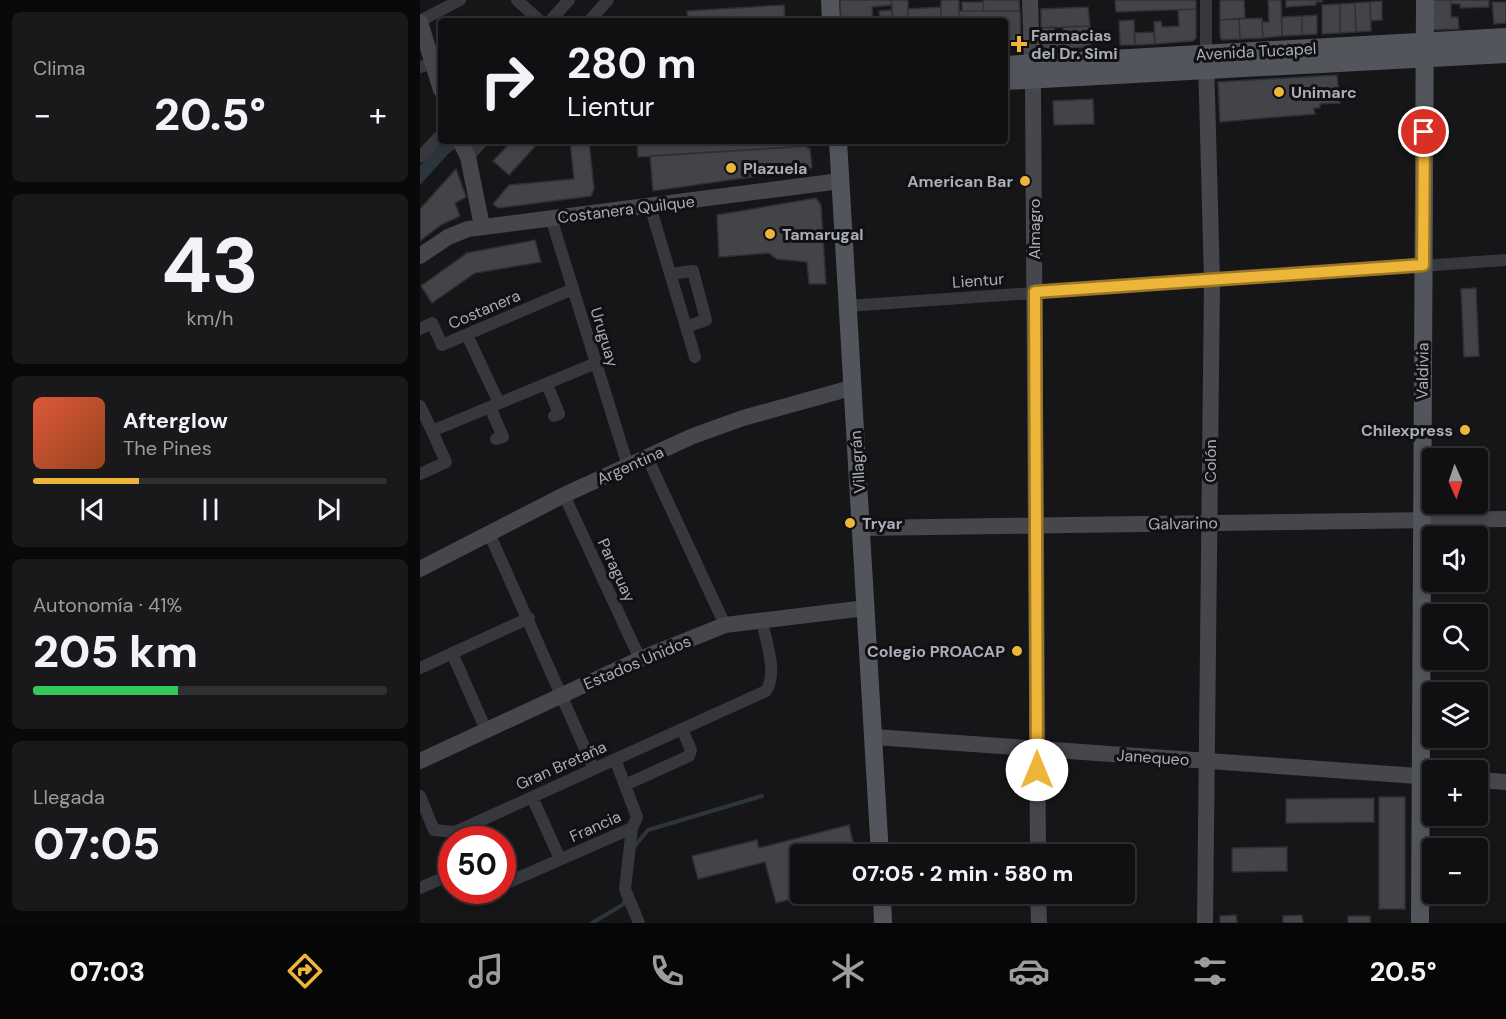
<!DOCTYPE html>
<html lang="es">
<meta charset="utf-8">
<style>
:root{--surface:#101012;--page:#19191b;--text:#f1f3f6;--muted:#9c9d9f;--line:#303032;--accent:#edb539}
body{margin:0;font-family:"DM Sans",sans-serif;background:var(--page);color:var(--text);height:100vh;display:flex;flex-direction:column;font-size:22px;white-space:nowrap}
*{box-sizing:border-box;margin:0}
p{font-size:20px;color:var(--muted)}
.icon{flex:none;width:33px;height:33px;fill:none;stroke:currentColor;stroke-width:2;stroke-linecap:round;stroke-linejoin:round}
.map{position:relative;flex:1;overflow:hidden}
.side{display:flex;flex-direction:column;gap:12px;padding:12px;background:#09090a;width:420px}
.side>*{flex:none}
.banner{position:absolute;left:18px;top:18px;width:570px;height:126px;border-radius:6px;box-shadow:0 3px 9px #0003,0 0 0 2px var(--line);background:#101012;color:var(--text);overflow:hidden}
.needle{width:39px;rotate:177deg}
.buttons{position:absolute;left:1002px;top:448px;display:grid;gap:12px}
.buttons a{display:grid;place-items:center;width:66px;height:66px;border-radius:6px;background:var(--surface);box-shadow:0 3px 9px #0003,0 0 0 2px var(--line);font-size:30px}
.speed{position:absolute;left:18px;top:826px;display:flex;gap:12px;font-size:30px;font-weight:700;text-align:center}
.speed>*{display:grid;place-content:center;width:78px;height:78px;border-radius:50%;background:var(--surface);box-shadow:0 3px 9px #0003,0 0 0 2px var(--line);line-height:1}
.speed .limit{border:9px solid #d22;background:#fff;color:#111}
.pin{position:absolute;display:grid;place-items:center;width:51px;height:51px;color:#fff;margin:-26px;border:3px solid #fff;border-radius:50%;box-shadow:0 2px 6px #0007}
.me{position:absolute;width:66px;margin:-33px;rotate:0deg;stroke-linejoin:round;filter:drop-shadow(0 0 4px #0008)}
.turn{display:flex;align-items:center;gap:21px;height:126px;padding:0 30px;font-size:27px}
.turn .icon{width:78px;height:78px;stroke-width:2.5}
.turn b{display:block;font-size:42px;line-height:51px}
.big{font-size:45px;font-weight:800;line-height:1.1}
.side .widget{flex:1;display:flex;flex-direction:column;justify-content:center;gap:9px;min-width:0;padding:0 21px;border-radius:9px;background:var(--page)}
.side .dial{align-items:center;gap:0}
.dial b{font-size:78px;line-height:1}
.song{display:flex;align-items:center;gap:18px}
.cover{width:72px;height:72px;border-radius:9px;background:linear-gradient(135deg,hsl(10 70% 55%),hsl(20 70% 35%))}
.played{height:6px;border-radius:3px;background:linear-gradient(90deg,var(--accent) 30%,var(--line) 30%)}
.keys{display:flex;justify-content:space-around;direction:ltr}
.heat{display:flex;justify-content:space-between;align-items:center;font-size:33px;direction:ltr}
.charge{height:9px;border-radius:4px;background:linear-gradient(90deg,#34c759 41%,var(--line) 0)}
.trip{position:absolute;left:370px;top:844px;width:345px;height:60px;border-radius:6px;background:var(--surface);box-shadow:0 3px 9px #0003,0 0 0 2px var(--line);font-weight:800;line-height:60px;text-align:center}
.dock{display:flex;height:96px;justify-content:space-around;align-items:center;background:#060607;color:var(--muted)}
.dock .icon{width:42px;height:42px}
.dock .active{color:var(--accent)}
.dock b{font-size:27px;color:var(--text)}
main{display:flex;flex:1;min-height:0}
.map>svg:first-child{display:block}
.water{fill:#2d353c}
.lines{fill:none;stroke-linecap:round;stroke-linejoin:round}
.stream{stroke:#2d353c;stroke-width:4}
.building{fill:#434348;stroke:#303034;stroke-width:1.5}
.street{stroke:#37383d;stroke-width:12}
.secondary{stroke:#45474d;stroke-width:16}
.primary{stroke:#53555c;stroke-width:18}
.route-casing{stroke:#9a7625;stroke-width:15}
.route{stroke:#edb539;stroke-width:10}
.poi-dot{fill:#edb539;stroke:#111113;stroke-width:2}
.labels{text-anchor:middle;stroke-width:6;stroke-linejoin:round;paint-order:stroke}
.poi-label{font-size:16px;font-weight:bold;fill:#a9adb8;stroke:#111113;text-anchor:start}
.street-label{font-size:16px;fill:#a9adb8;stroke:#111113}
</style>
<main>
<section class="side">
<div class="widget"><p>Clima</p>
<div class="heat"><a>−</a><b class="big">20.5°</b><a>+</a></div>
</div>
<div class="widget dial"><b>43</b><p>km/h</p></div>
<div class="widget">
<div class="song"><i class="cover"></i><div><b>Afterglow</b><p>The Pines</p></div></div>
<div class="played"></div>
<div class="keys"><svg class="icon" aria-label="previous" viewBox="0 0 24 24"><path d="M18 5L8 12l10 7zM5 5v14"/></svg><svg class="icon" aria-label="pause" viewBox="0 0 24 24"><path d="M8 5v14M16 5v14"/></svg><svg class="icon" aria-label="next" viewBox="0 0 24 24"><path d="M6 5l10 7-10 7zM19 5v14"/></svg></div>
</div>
<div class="widget"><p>Autonomía · 41%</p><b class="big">205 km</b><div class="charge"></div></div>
<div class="widget"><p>Llegada</p><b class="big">07:05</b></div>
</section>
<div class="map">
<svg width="1086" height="923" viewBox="0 0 1086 923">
<rect width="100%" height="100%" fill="#161618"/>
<path class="water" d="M 23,141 L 45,141 L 28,154 L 0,185 L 0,166 Z"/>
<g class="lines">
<path class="stream" d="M 214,847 L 228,830 L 342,796
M 172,923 L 204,904 L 205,897"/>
</g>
<path class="building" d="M 420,0 L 471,0 L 472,5 L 452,7 L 453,21 L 421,21 Z
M 471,0 L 488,0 L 488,21 L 473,21 Z
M 521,0 L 539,0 L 539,21 L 521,21 Z
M 563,0 L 599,0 L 600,11 L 564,11 Z
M 695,0 L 776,0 L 776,9 L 696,12 Z
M 800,0 L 824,0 L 825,18 L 800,20 Z
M 848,0 L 861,0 L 862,36 L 843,38 L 842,22 L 849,22 Z
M 866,0 L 902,0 L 902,2 L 896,2 L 896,5 L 866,7 Z
M 1013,0 L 1031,0 L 1031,17 L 1038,17 L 1039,29 L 1013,30 Z
M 1031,0 L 1069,0 L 1069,7 L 1040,8 L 1040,4 L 1031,4 Z
M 962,1 L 962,20 L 951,21 L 950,2 Z
M 542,2 L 563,2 L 564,11 L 542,11 Z
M 950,2 L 951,31 L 936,32 L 935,3 Z
M 1072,2 L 1086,2 L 1086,23 L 1074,24 Z
M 935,3 L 936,32 L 920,33 L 920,4 Z
M 920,4 L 920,33 L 902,34 L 902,5 Z
M 364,5 L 365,21 L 268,21 L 267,11 Z
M 521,7 L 521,21 L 488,21 L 488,9 Z
M 668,7 L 670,26 L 621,28 L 621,9 Z
M 776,9 L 776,38 L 773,41 L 735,44 L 734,22 L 741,21 L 742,27 L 759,26 L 758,10 Z
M 472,10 L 473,21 L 453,21 L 453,19 L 460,18 L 459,11 Z
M 539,11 L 600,11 L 601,43 L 598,46 L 585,47 L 585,21 L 539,21 Z
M 897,15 L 897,34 L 882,35 L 882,16 Z
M 882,16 L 882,35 L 862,36 L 862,17 Z
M 842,18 L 843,38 L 820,39 L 819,19 Z
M 819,19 L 820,39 L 802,40 L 800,37 L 800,20 Z
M 714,20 L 715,45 L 700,45 L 699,21 Z
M 670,26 L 671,47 L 644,49 L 643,27 Z
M 634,27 L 634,39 L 643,39 L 644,49 L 627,50 L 622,45 L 621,28 Z
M 734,32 L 735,44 L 715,45 L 714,33 Z
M 917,75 L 920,103 L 900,104 L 900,108 L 894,108 L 895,114 L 800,122 L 798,82 Z
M 673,99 L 674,124 L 634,125 L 633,101 Z
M 92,141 L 120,141 L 89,175 L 73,161 Z
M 150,141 L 169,141 L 174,189 L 171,196 L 78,208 L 73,204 L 89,185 L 154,179 Z
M 217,141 L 374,141 L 375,147 L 218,157 Z
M 385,146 L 390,149 L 392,167 L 389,169 L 233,191 L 230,156 Z
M 36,169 L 46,197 L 35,203 L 40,216 L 21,225 L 0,241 L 0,209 Z
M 396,198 L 401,205 L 406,284 L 389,284 L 387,262 L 357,259 L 349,253 L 299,257 L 297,215 Z
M 115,240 L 121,262 L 55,273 L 12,303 L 1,286 L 47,253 Z
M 1056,288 L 1059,356 L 1044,357 L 1041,289 Z
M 959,797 L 985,797 L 985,909 L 959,909 Z
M 954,798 L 954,822 L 866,823 L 866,799 Z
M 429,825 L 436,855 L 381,855 L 381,894 L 393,894 L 356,903 L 345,862 L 278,879 L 272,856 L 337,840 L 339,848 Z
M 867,847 L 867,871 L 812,872 L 812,848 Z
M 816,915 L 817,923 L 800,923 L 800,916 Z
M 882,915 L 883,923 L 863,923 L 863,916 Z
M 928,916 L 950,916 L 950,923 L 928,923 Z"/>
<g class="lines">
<path class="street" d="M 97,0 L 120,21
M 0,21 L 40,0
M 130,21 L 149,0
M 169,21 L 188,0
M 786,54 L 786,0
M 0,67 L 13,63
M 0,157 L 21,135
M 48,157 L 63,141
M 230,206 L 275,357
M 131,218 L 208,466
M 250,274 L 273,271 L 286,320 L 266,327
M 427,306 L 1086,260
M 0,329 L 12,323 L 22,345 L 153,289
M 47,335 L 79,403
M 127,384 L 139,414 L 134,416
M 0,406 L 12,431
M 70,407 L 83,437 L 76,439
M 227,457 L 305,625
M 0,474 L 26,462 L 12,431 L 176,363
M 144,495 L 220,659
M 69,533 L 174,769
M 32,653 L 66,730
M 0,668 L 109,618
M 205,785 L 269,756 L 271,750 L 262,729
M 0,796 L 14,830 L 35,832 L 346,691 C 358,673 346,642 342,621
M 112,797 L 140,859
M 212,828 L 205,889 L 219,923
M 82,885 L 212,828 L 217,817 L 195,759
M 0,888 L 32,874"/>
<path class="secondary" d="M 610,0 L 613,88 L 618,855
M 0,22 L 21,90
M 40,141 L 48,157 L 62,226
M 0,256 L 28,237 L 48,229 L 420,181
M 441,528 L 1086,519
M 0,569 L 144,495 L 273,436 L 323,418 L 431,388
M 454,737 L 1012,777
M 0,761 L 220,659 L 305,625 L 446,608
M 1058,780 L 1086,782
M 618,894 L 619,923
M 785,923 L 792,281 L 786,58"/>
<path class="primary" d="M 410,0 L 411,21
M 585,65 L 1086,37
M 585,81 L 1086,54
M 418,141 L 460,855
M 462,894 L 463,923
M 1000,923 L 1005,0"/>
</g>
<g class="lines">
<defs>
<path id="route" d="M 617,770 L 615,292 L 1003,265 L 1004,132"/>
</defs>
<use href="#route" class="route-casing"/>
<use href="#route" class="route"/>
</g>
<g class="poi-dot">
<path d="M596 35h6v6h6v6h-6v6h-6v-6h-6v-6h6z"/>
<circle cx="859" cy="92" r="6"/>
<circle cx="311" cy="168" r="6"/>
<circle cx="605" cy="181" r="6"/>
<circle cx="350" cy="234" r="6"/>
<circle cx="1045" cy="430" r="6"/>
<circle cx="430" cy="523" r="6"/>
<circle cx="597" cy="651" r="6"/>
</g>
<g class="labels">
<g class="poi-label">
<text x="611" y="41">Farmacias<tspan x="611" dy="18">del Dr. Simi</tspan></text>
<text x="871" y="98">Unimarc</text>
<text x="323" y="174">Plazuela</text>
<text x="593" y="187" text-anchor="end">American Bar</text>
<text x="362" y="240">Tamarugal</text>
<text x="1033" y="436" text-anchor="end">Chilexpress</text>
<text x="442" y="529">Tryar</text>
<text x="585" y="657" text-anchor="end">Colegio PROACAP</text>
</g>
<g class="street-label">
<text transform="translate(836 51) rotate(-3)" y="6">Avenida Tucapel</text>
<text transform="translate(206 209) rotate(-7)" y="6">Costanera Quilque</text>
<text transform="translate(614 229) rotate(-90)" y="6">Almagro</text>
<text transform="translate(558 280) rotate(-4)" y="6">Lientur</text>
<text transform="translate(64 309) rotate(-23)" y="6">Costanera</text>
<text transform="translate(185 337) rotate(73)" y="6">Uruguay</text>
<text transform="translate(1002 371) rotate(-89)" y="6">Valdivia</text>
<text transform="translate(790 461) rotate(-90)" y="6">Colón</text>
<text transform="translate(437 462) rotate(-94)" y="6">Villagrán</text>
<text transform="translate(210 465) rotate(-24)" y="6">Argentina</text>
<text transform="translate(763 523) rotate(-1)" y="6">Galvarino</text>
<text transform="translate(197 570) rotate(65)" y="6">Paraguay</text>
<text transform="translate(217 662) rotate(-23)" y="6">Estados Unidos</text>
<text transform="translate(733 757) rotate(4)" y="6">Janequeo</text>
<text transform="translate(141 765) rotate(-24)" y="6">Gran Bretaña</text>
<text transform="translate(175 826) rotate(-24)" y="6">Francia</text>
</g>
</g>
</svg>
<div class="buttons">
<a><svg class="needle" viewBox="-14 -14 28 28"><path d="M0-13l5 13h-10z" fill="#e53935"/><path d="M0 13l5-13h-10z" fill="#9c9d9f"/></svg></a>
<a><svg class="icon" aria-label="sound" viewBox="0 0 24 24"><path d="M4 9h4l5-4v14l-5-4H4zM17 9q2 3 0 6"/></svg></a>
<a><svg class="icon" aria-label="search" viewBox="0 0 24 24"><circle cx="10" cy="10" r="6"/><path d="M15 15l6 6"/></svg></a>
<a><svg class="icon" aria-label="layers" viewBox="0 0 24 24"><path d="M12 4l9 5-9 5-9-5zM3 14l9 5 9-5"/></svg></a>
<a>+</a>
<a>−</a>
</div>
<div class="speed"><div class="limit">50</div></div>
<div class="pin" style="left:1004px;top:132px;background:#d93025"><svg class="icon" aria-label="arrive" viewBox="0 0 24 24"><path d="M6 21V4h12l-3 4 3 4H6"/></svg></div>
<svg class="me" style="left:617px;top:770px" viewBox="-20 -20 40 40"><circle r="19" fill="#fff"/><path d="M0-13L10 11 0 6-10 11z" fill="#edb539"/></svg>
<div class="trip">07:05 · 2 min · 580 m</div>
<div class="banner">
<div class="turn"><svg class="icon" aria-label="right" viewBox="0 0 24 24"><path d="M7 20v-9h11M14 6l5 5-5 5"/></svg><div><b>280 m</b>Lientur</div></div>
</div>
</div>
</main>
<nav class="dock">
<b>07:03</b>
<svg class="icon active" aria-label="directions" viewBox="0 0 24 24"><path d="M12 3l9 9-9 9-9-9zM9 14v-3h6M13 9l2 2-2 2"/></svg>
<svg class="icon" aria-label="music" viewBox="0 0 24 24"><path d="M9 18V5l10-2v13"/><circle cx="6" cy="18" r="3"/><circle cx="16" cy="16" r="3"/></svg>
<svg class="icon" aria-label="phone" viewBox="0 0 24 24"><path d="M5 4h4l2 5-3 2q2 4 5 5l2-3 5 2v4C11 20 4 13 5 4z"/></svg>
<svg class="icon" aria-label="climate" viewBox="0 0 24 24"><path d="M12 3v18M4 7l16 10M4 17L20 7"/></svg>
<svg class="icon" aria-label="car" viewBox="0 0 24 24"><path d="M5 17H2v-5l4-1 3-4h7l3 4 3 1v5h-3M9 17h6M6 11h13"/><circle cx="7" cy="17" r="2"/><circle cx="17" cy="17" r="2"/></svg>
<svg class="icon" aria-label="filters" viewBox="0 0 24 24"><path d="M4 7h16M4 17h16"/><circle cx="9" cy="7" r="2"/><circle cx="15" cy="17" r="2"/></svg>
<b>20.5°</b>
</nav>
